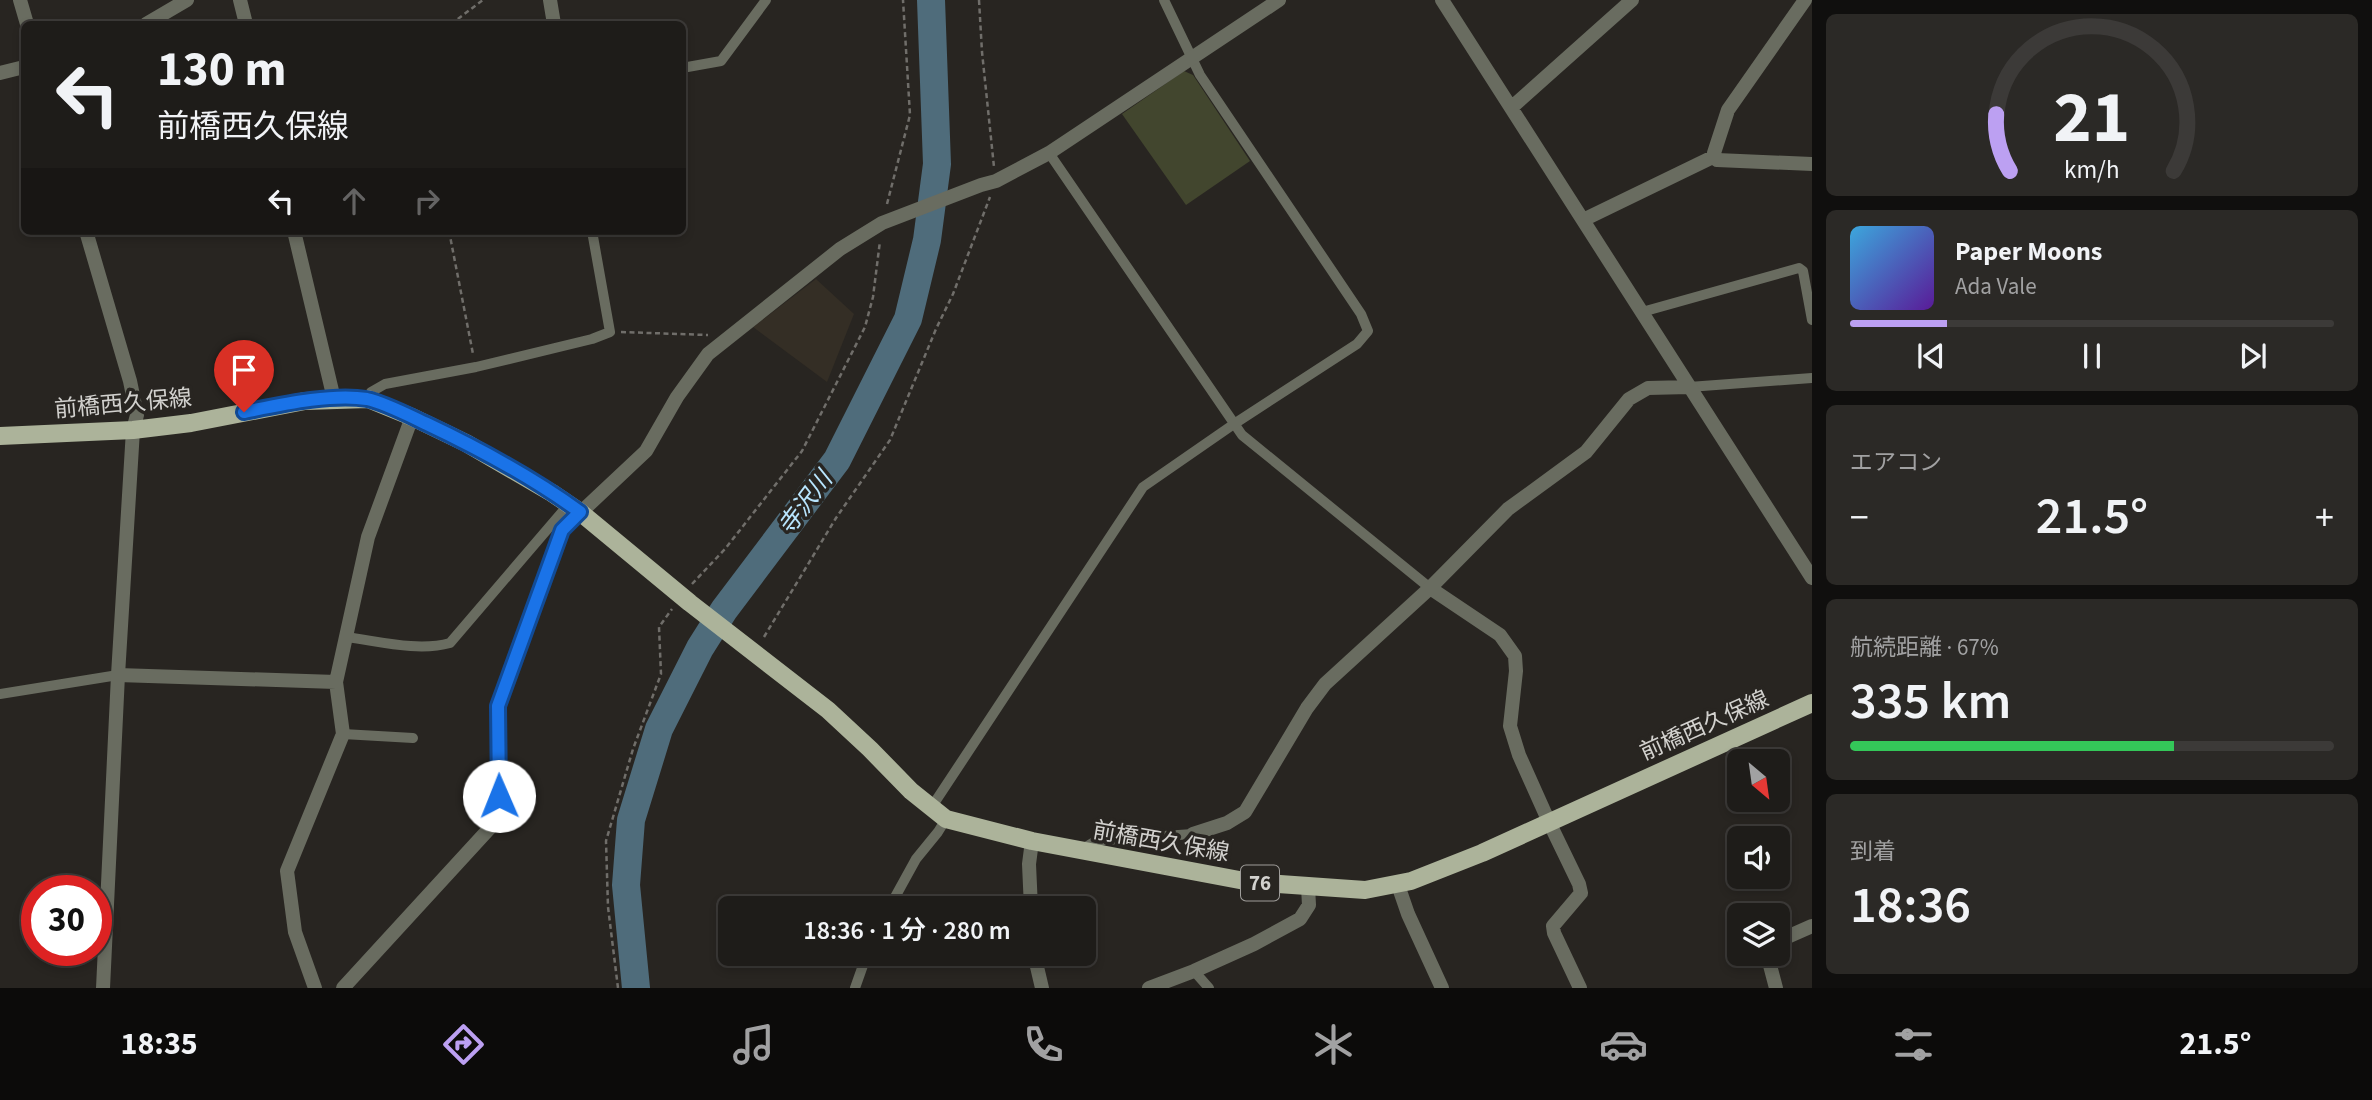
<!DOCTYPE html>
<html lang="ja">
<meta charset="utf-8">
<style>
:root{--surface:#1e1c19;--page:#2b2926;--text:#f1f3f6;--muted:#a1a1a2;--line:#3c3a38;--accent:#bca0f2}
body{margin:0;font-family:"Source Sans 3","Noto Sans JP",sans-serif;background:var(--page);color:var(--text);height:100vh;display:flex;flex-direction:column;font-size:26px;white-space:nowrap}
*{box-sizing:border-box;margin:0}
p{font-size:23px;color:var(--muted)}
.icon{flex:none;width:38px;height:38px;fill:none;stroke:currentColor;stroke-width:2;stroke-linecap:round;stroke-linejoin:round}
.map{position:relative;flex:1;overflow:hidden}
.details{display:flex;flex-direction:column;gap:14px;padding:14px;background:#100f0e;width:560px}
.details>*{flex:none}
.banner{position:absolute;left:21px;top:21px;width:665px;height:214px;border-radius:10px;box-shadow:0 4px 10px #0003,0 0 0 2px var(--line);background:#1e1c19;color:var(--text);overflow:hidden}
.needle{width:46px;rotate:151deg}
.controls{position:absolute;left:1727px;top:749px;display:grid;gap:14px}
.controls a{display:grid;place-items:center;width:63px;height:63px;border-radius:10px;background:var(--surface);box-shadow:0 4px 10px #0003,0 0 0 2px var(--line);font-size:35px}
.speed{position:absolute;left:21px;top:875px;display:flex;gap:14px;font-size:35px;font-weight:700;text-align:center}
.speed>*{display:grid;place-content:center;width:91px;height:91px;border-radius:50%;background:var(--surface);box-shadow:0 4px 10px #0003,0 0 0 2px var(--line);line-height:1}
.speed .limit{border:10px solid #d22;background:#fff;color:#111}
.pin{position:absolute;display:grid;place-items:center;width:60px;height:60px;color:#fff;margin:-72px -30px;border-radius:50% 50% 50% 0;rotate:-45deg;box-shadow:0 0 7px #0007}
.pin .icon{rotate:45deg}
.me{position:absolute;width:77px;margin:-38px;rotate:359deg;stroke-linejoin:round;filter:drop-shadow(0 0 5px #0008)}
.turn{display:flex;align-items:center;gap:24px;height:147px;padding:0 21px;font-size:32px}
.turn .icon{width:91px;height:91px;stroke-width:2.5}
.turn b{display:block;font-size:49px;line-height:60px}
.lanes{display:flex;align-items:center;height:66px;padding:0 21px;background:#0003;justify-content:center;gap:35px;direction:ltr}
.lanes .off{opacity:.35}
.big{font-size:52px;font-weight:600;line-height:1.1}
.details .tile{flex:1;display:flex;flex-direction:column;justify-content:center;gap:10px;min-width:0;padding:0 24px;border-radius:10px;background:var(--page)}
.details .dial{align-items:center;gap:0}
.dial svg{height:182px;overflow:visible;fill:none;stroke:var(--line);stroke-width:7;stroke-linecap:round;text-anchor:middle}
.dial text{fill:var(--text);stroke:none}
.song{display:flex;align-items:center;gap:21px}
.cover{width:84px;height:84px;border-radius:10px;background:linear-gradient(135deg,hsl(200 70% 55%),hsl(270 70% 35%))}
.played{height:7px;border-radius:4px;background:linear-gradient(90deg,var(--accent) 20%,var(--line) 20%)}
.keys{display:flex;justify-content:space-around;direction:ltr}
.heat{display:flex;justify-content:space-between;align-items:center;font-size:38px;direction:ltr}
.charge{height:10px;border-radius:5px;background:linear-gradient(90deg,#34c759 67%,var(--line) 0)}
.trip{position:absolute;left:718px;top:896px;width:378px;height:70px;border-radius:10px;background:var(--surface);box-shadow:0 4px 10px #0003,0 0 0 2px var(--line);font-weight:600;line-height:70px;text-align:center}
.tabs{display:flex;height:112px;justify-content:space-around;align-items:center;background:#0c0b0a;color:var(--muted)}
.tabs .icon{width:49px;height:49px}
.tabs .active{color:var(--accent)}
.tabs b{font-size:32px;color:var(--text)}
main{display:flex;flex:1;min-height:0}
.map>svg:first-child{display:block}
.built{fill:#342e25}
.green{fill:#42462e}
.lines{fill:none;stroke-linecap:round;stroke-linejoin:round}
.river{stroke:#4f6c7b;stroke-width:28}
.path{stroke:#706e6a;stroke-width:2.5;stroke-dasharray:5 3.5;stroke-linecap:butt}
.service{stroke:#696c60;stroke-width:10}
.minor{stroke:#696c60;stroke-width:14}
.primary{stroke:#acb39a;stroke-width:18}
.route-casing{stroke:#114b97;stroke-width:18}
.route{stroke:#1a73e8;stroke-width:12}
.labels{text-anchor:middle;stroke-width:7;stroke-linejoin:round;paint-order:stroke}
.shield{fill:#282521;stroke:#9f9d9a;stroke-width:2}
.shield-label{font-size:21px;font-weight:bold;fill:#d2d1ce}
.street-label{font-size:23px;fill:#d2d1ce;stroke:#282521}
.water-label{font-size:24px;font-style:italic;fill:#b8e5fe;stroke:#282521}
</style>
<main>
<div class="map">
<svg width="1812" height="988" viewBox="0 0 1812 988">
<rect width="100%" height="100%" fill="#282521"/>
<path class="built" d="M 816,279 L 854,314 L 827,382 L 753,327 Z"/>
<path class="green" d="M 1184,71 L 1193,75 L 1250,161 L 1186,205 L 1122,114 Z"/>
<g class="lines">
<path class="river" d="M 636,988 L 626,885 L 631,820 L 659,729 L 700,648 L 724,610 L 837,460 L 908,319 L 927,240 L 937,164 L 931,0"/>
<path class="path" d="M 979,0 L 982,52 L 994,167
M 451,24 L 483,0
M 887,204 L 910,115 L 903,0
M 449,231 L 473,354
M 621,332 L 708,335
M 692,584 L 725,549 L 802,451 L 865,327 L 873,297 L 880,241
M 764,637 L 836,518 L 890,440 L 936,329 L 953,294 L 990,197
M 618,988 L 608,907 L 606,841 L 633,749 L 661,674 L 659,627 L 672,609"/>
<path class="service" d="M 682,68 L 721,61 L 766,0
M 1049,153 L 1242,435 L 1430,588
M 1642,312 L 1799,268 L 1803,271 L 1812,320
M 1689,387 L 1812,378
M 368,399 L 371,392 L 385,384 L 476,367 L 592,339 L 610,332 L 592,231
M 346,637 C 378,641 418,652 450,643 L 569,504
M 0,694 L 118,675
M 343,734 L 413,738
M 931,808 L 1143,487 L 1234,424 L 1357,344 L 1368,331 L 1361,314 L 1200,75 L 1164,0
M 1081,850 L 1094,842 L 1105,840 L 1193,834
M 889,908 L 916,859 L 938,832 L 946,819
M 1194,971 L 1209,988
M 855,988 L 867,954"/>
<path class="minor" d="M 20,0 L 27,24
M 240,0 L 246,24
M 550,0 L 554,24
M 1442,0 L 1812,578
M 1805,0 L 1728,110 L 1714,153 L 1717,160 L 1812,164
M 146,24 L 187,0
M 0,73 L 24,67
M 1511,108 L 1632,0
M 1583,220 L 1715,156
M 86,231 L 130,381 L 137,415 L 133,430 L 118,675 L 103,988
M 294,231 L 334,399
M 1430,588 L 1500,635 L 1515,656 L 1516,671 L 1510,726 L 1519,755 L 1549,822 L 1579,884 L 1581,893 L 1553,926 L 1554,933 L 1580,988
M 118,675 L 336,682
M 1193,834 L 1227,823 L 1245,812 L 1307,708 L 1325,684 L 1430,588 L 1508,509 L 1586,452 L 1629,399 L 1648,388 L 1689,387
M 1398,885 L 1408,914 L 1442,988
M 1031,908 L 1029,864 L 1032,841
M 1778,941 L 1812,926
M 1034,954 L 1042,988
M 1767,954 L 1776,988
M 315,988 L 295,932 L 287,871 L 343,734 L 336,682 L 368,537 L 412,417
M 343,988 L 499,818 L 497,706 L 562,530 L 646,451 L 677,397 L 708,354 L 840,249 L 882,223 L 981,185 L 996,181 L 1049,153 L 1279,0
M 1149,988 L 1194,971 L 1254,944 L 1300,919 L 1309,905 L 1308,887"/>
<path class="primary" d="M 0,436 L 133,430 L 191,423 L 305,401 L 368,399 L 412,417 L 466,443 L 552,493 L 580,512 L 690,603 L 828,710 L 870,749 L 911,791 L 946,819 L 1032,841 L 1250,882 L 1365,890 L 1411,881 L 1482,853 L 1812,703"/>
</g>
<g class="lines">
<defs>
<path id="route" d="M 244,412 C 279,405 332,393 367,399 C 385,403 410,416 427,424 C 480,449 533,478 580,512 L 562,530 L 498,706 L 499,796"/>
</defs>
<use href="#route" class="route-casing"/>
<use href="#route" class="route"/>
</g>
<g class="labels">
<rect class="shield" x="1241" y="865.5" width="38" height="35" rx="5"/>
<g class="shield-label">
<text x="1260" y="890">76</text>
</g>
<g class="street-label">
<text transform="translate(123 403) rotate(-5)" y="8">前橋西久保線</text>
<text transform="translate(1704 725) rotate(-24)" y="8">前橋西久保線</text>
<text transform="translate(1161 841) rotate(10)" y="8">前橋西久保線</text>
</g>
<g class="water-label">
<text transform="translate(805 503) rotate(-53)" y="8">寺沢川</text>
</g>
</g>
</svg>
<div class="controls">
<a><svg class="needle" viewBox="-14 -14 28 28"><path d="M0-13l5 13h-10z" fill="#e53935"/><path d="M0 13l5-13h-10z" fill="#a1a1a2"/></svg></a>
<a><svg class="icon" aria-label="sound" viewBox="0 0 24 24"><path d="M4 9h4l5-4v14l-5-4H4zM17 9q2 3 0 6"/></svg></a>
<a><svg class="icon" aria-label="layers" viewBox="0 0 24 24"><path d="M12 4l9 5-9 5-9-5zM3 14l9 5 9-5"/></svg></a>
</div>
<div class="speed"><div class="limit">30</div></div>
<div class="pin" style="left:244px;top:412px;background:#d93025"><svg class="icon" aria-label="arrive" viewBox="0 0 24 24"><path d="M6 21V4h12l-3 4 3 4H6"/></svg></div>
<svg class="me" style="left:499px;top:796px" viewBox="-20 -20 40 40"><circle r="19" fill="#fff"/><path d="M0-13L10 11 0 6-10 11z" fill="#1a73e8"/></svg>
<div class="trip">18:36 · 1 分 · 280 m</div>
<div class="banner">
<div class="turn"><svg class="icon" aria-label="left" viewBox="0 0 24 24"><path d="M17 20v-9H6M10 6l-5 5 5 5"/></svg><div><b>130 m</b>前橋西久保線</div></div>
<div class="lanes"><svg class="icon" aria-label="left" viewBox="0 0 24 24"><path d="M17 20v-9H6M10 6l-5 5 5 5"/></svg><svg class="icon off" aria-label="ahead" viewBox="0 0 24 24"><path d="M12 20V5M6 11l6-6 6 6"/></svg><svg class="icon off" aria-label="right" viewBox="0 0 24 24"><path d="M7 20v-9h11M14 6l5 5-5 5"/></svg></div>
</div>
</div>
<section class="details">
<div class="tile dial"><svg viewBox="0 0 100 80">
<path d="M14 69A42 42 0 1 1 86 69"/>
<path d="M14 69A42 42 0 0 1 8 44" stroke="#bca0f2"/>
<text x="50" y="56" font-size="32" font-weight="700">21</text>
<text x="50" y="72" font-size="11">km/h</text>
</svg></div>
<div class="tile">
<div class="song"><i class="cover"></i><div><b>Paper Moons</b><p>Ada Vale</p></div></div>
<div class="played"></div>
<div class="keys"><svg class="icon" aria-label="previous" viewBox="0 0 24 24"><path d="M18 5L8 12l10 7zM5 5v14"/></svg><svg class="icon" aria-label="pause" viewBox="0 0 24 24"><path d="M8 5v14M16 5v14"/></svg><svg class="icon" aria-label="next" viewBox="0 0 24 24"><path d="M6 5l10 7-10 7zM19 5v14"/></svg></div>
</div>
<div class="tile"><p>エアコン</p>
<div class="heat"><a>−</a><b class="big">21.5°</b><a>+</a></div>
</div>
<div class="tile"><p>航続距離 · 67%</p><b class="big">335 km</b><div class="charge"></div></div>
<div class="tile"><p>到着</p><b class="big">18:36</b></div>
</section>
</main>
<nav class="tabs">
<b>18:35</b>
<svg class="icon active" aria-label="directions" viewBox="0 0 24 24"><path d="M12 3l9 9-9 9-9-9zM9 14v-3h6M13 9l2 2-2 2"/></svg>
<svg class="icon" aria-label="music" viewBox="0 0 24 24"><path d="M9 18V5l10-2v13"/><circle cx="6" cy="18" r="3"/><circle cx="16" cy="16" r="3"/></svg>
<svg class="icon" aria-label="phone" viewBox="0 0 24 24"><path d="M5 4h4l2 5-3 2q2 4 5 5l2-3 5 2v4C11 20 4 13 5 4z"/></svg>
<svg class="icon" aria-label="climate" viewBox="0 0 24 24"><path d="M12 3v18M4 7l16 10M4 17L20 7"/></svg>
<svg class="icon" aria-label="car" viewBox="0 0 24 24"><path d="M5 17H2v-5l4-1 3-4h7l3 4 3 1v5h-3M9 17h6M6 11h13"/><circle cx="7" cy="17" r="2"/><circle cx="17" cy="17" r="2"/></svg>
<svg class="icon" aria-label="filters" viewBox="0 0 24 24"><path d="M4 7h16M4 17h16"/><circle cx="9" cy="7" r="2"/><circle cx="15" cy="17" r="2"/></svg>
<b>21.5°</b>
</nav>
